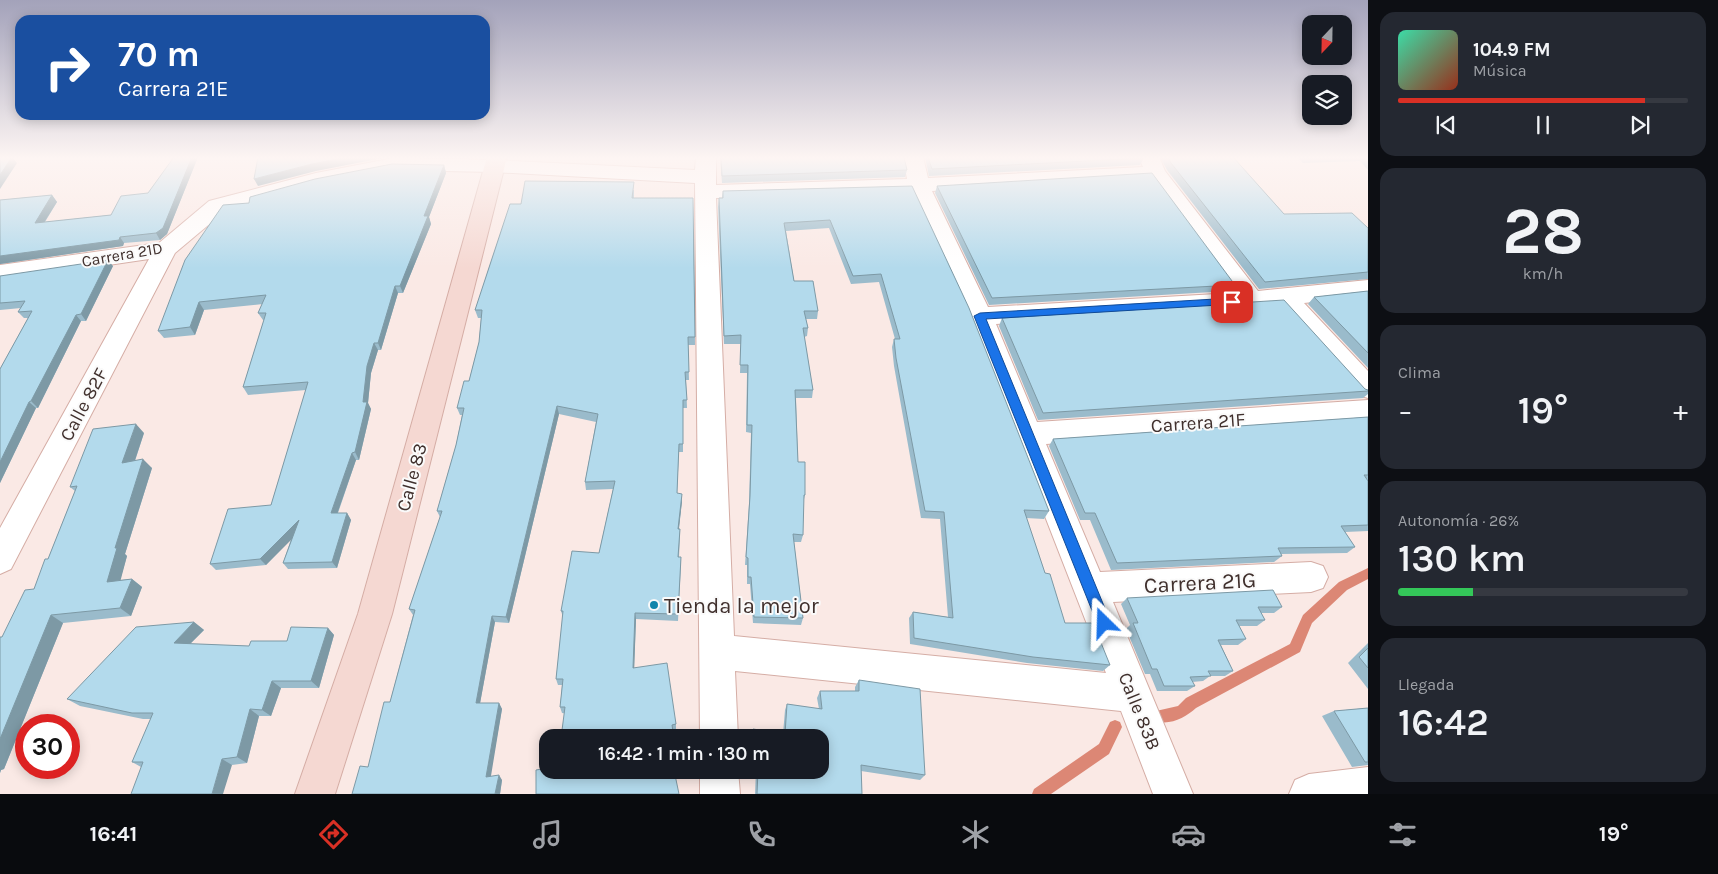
<!DOCTYPE html>
<html lang="es">
<meta charset="utf-8">
<style>
:root{--surface:#171b24;--page:#242831;--text:#f1f3f6;--muted:#9ea1a6;--line:#363941;--accent:#d93025}
body{margin:0;font-family:Karla,sans-serif;background:var(--page);color:var(--text);height:100vh;display:flex;flex-direction:column;font-size:19px;white-space:nowrap}
*{box-sizing:border-box;margin:0}
p{font-size:16px;color:var(--muted)}
.icon{flex:none;width:28px;height:28px;fill:none;stroke:currentColor;stroke-width:2;stroke-linecap:round;stroke-linejoin:round}
.map{position:relative;flex:1;overflow:hidden}
.drawer{display:flex;flex-direction:column;gap:12px;padding:12px;background:#0d0f14;width:350px}
.drawer>*{flex:none}
.guide{position:absolute;left:15px;top:15px;width:475px;height:105px;border-radius:15px;box-shadow:0 2px 12px #0003;background:#1a4fa0;color:#fff;overflow:hidden}
.needle{width:32px;rotate:202deg}
.fabs{position:absolute;left:1302px;top:15px;display:grid;gap:10px}
.fabs a{display:grid;place-items:center;width:50px;height:50px;border-radius:10px;background:var(--surface);box-shadow:0 2px 12px #0003;font-size:25px}
.speed{position:absolute;left:15px;top:714px;display:flex;gap:10px;font-size:25px;font-weight:700;text-align:center}
.speed>*{display:grid;place-content:center;width:65px;height:65px;border-radius:50%;background:var(--surface);box-shadow:0 2px 12px #0003;line-height:1}
.speed .limit{border:8px solid #d22;background:#fff;color:#111}
.pin{position:absolute;display:grid;place-items:center;width:42px;height:42px;color:#fff;margin:-21px;border-radius:10px;box-shadow:0 2px 8px #0006}
.me{position:absolute;width:55px;margin:-28px;rotate:338deg;stroke-linejoin:round;filter:drop-shadow(0 0 4px #0008)}
.turn{display:flex;align-items:center;gap:18px;height:105px;padding:0 20px;font-size:22px}
.turn .icon{width:65px;height:65px;stroke-width:2.5}
.turn b{display:block;font-size:35px;line-height:42px}
.big{font-size:38px;font-weight:600;line-height:1.1}
.drawer .card{flex:1;display:flex;flex-direction:column;justify-content:center;gap:8px;min-width:0;padding:0 18px;border-radius:15px;background:var(--page)}
.drawer .dial{align-items:center;gap:0}
.dial b{font-size:65px;line-height:1}
.song{display:flex;align-items:center;gap:15px}
.cover{width:60px;height:60px;border-radius:8px;background:linear-gradient(135deg,hsl(160 70% 55%),hsl(10 70% 35%))}
.played{height:5px;border-radius:2px;background:linear-gradient(90deg,var(--accent) 85%,var(--line) 85%)}
.keys{display:flex;justify-content:space-around;direction:ltr}
.heat{display:flex;justify-content:space-between;align-items:center;font-size:28px;direction:ltr}
.charge{height:8px;border-radius:4px;background:linear-gradient(90deg,#34c759 26%,var(--line) 0)}
.trip{position:absolute;left:539px;top:729px;width:290px;height:50px;border-radius:15px;background:var(--surface);box-shadow:0 2px 12px #0003;font-weight:600;line-height:50px;text-align:center}
.tabs{display:flex;height:80px;justify-content:space-around;align-items:center;background:#090b0e;color:var(--muted)}
.tabs .icon{width:35px;height:35px}
.tabs .on{color:var(--accent)}
.tabs b{font-size:22px;color:var(--text)}
main{display:flex;flex:1;min-height:0}
.map>svg:first-child{display:block}
.lines{fill:none;stroke-linecap:round;stroke-linejoin:round}
.stream{fill:#dc8775;fill-rule:evenodd}
.street-casing{stroke:#d5ada5;stroke-width:2}
.secondary-casing{stroke:#d5ada5;stroke-width:2}
.street{fill:#fff;fill-rule:evenodd}
.secondary{fill:#f5d8d2;fill-rule:evenodd}
.wall{fill:#9abbcb}
.shaded-wall{fill:#7d99a5}
.building{fill:#b3daec;stroke:#7d99a5}
.route{fill:#1a73e8;stroke:#114b97}
.poi-dot{fill:#1085ab;stroke:#fafafa;stroke-width:2}
.labels{text-anchor:middle;stroke-width:4;stroke-linejoin:round;paint-order:stroke}
.far-street-label{font-size:16px;fill:#40302d;stroke:#fafafa}
.street-label{font-size:19px;fill:#40302d;stroke:#fafafa}
.near-street-label{font-size:22px;fill:#40302d;stroke:#fafafa}
.near-poi-label{font-size:22px;fill:#40302d;stroke:#fafafa;text-anchor:start}
</style>
<main>
<div class="map">
<svg width="1368" height="794" viewBox="0 0 1368 794">
<rect width="100%" height="100%" fill="#fae9e5"/>
<g class="lines">
<path class="stream" d="M 1368,568 L 1368,579 L 1347,590 L 1312,623 L 1300,652 L 1196,708 C 1186,717 1170,726 1156,721 L 1154,716 L 1156,711 L 1178,706 L 1186,698 L 1290,644 L 1303,615 L 1339,582 Z
M 1115,720 L 1120,722 L 1122,727 L 1109,754 L 1051,794 L 1032,794 L 1034,789 L 1099,744 L 1110,722 Z"/>
<defs>
<path id="street" d="M 696,157 L 716,157 L 716,185 L 907,179 L 903,157 L 923,157 L 928,178 L 1143,167 L 1139,157 L 1159,157 L 1165,171 L 1258,291 L 1368,280 L 1368,296 L 1304,303 L 1368,371 L 1368,398 L 1358,395 L 1278,306 L 996,324 L 1037,422 L 1368,400 L 1368,422 L 1046,444 L 1100,572 L 1311,562 L 1323,566 L 1328,577 L 1323,588 L 1311,592 L 1113,602 L 1193,794 L 1153,794 L 1121,711 L 735,671 L 738,738 L 700,738 L 695,183 L 494,172 L 394,170 L 318,185 L 225,211 L 175,253 L 11,569 L 0,574 L 0,528 L 149,259 L 0,281 L 0,265 L 159,243 L 209,201 L 316,173 L 394,158 L 494,160 L 695,170 ZM 1149,178 L 1234,293 L 988,307 L 932,191 ZM 911,192 L 967,316 L 1106,673 L 734,636 L 716,198 Z
M 1368,767 L 1368,794 L 1289,794 L 1295,780 L 1309,774 Z
M 700,770 L 738,770 L 740,794 L 700,794 Z"/>
<path id="secondary" d="M 487,157 L 507,157 L 392,614 L 335,794 L 295,794 L 358,614 Z"/>
</defs>
<use href="#street" class="street-casing"/>
<use href="#secondary" class="secondary-casing"/>
<use href="#street" class="street"/>
<use href="#secondary" class="secondary"/>
</g>
<path class="wall" d="M 174,157 L 198,157 L 167,234 L 160,240 L 124,243 L 123,246 L 0,264 L 0,200 L 52,195 L 57,202 L 45,222 L 111,215 L 148,193 Z
M 720,157 L 904,157 L 907,170 L 905,177 L 722,183 Z
M 925,157 L 1144,157 L 1144,158 L 1140,165 L 929,176 Z
M 1160,157 L 1252,157 L 1234,158 L 1284,214 L 1368,228 L 1368,279 L 1259,289 L 1167,170 Z
M 1297,157 L 1368,157 L 1368,170 L 1360,161 L 1303,163 Z
M 444,165 L 446,173 L 429,217 L 431,224 L 403,293 L 398,293 L 381,350 L 378,350 L 371,373 L 368,403 L 371,409 L 359,460 L 356,460 L 338,513 L 347,513 L 351,520 L 337,568 L 288,569 L 283,563 L 291,539 L 266,565 L 216,570 L 210,564 L 271,505 L 306,390 L 248,395 L 243,387 L 264,320 L 263,320 L 258,313 L 263,304 L 204,310 L 195,335 L 164,338 L 158,331 L 249,203 Z
M 912,186 L 1049,511 L 1044,519 L 1026,518 L 1045,573 L 1065,623 L 1110,665 L 1103,671 L 1027,663 L 910,644 L 909,618 L 913,612 L 948,617 L 940,519 L 921,518 L 894,366 L 892,347 L 894,339 L 895,339 L 879,282 L 851,284 L 829,228 L 786,231 L 794,281 L 818,311 L 817,319 L 806,319 L 808,328 L 807,336 L 804,337 L 813,390 L 812,398 L 796,398 L 798,462 L 805,495 L 803,503 L 803,535 L 801,542 L 794,542 L 803,618 L 801,625 L 753,623 L 750,584 L 747,584 L 747,565 L 745,565 L 749,504 L 751,433 L 746,432 L 747,373 L 740,373 L 741,344 L 724,344 L 718,207 L 719,198 L 722,198 L 723,191 Z
M 937,186 L 1235,285 L 1230,291 L 989,305 L 935,193 Z
M 634,190 L 634,198 L 693,198 L 695,345 L 688,345 L 689,380 L 686,380 L 687,408 L 683,408 L 683,452 L 679,452 L 677,493 L 682,501 L 679,529 L 680,529 L 680,536 L 679,557 L 681,557 L 681,564 L 678,621 L 636,619 L 634,668 L 676,724 L 676,729 L 673,730 L 562,713 L 560,707 L 562,685 L 558,685 L 556,679 L 563,617 L 561,611 L 599,553 L 613,489 L 586,490 L 585,482 L 596,422 L 559,414 L 509,623 L 495,622 L 480,703 L 499,703 L 502,709 L 490,776 L 502,780 L 500,794 L 352,794 L 368,767 L 390,702 L 413,615 L 409,609 L 440,517 L 437,511 L 456,445 L 462,415 L 460,415 L 457,408 L 469,381 L 479,342 L 481,318 L 478,318 L 475,310 L 521,204 Z
M 113,266 L 86,321 L 81,321 L 38,408 L 36,408 L 0,483 L 0,369 L 28,318 L 24,318 L 18,312 L 21,308 L 0,310 L 0,276 Z
M 1368,291 L 1368,368 L 1308,304 L 1314,297 Z
M 1002,318 L 1365,389 L 1368,390 L 1368,394 L 1363,398 L 1038,420 L 999,326 Z
M 1368,417 L 1368,531 L 1345,532 L 1355,547 L 1347,553 L 1281,554 L 1282,556 L 1274,562 L 1111,570 L 1090,520 L 1080,520 L 1049,446 L 1053,439 Z
M 144,433 L 135,461 L 152,468 L 125,554 L 127,556 L 120,580 L 132,579 L 142,587 L 131,616 L 63,623 L 4,769 L 1,770 L 0,773 L 0,637 L 2,637 L 34,589 L 48,559 L 75,491 L 70,487 Z
M 1127,598 L 1282,607 L 1274,613 L 1261,613 L 1265,620 L 1257,626 L 1239,626 L 1246,639 L 1238,645 L 1221,645 L 1233,671 L 1225,676 L 1210,676 L 1203,681 L 1192,682 L 1195,686 L 1187,691 L 1157,691 L 1150,674 L 1145,674 L 1126,629 L 1130,625 L 1121,604 Z
M 194,622 L 204,630 L 190,644 L 249,646 L 287,641 L 328,628 L 334,635 L 319,688 L 281,688 L 271,716 L 259,716 L 247,763 L 232,765 L 141,767 L 132,762 L 151,719 L 143,719 L 80,706 L 67,699 Z
M 1368,643 L 1368,689 L 1348,663 Z
M 859,680 L 925,775 L 920,780 L 861,771 L 862,794 L 755,794 L 756,770 L 820,770 L 820,738 L 751,738 L 753,729 L 783,734 L 785,710 L 787,704 L 819,709 L 817,698 L 820,691 L 855,691 L 855,687 Z
M 1368,708 L 1368,765 L 1352,767 L 1322,716 L 1334,711 Z"/>
<path class="shaded-wall" d="M 12,157 L 17,163 L 0,189 L 0,175 Z
M 192,157 L 198,157 L 167,234 L 160,240 L 156,233 Z
M 348,157 L 388,157 L 316,171 L 258,186 L 254,179 L 312,164 Z
M 444,165 L 446,173 L 429,217 L 431,224 L 403,293 L 400,286 L 424,216 Z
M 52,195 L 57,202 L 40,229 L 35,223 Z
M 120,237 L 124,243 L 123,246 L 0,264 L 0,256 Z
M 108,260 L 113,266 L 86,321 L 81,314 Z
M 395,286 L 398,293 L 381,350 L 378,343 Z
M 199,302 L 204,310 L 195,335 L 190,327 Z
M 76,315 L 81,321 L 38,408 L 31,401 Z
M 374,343 L 378,350 L 371,373 L 368,403 L 371,409 L 359,460 L 355,452 L 363,402 L 367,366 Z
M 29,402 L 36,408 L 0,483 L 0,462 Z
M 557,406 L 559,414 L 509,623 L 506,617 Z
M 136,424 L 144,433 L 131,472 L 122,463 Z
M 352,453 L 356,460 L 335,520 L 331,513 Z
M 143,459 L 152,468 L 125,554 L 127,556 L 118,590 L 107,582 L 115,548 Z
M 682,494 L 682,501 L 678,536 L 678,529 Z
M 347,513 L 351,520 L 337,568 L 332,562 Z
M 299,520 L 304,527 L 266,565 L 260,559 Z
M 132,579 L 142,587 L 131,616 L 120,608 Z
M 635,613 L 636,619 L 634,674 L 633,668 Z
M 51,615 L 63,623 L 4,769 L 1,770 L 0,773 L 0,739 Z
M 492,616 L 495,622 L 479,709 L 476,703 Z
M 194,622 L 204,630 L 183,651 L 174,643 Z
M 328,628 L 334,635 L 319,688 L 311,681 Z
M 272,681 L 281,688 L 271,716 L 262,710 Z
M 499,703 L 502,709 L 490,782 L 486,777 Z
M 250,709 L 259,716 L 247,763 L 237,757 Z
M 222,759 L 232,765 L 223,794 L 212,794 Z
M 499,775 L 502,780 L 500,794 L 495,794 Z"/>
<path class="building" d="M 0,157 L 12,157 L 0,175 Z
M 174,157 L 192,157 L 163,228 L 156,233 L 120,237 L 119,240 L 0,256 L 0,200 L 52,195 L 35,223 L 111,215 L 121,196 L 148,193 Z
M 258,157 L 348,157 L 312,164 L 254,179 Z
M 721,157 L 904,157 L 907,170 L 722,176 Z
M 928,157 L 1144,157 L 1144,158 L 932,169 Z
M 1168,157 L 1233,157 L 1284,214 L 1352,213 L 1368,228 L 1368,272 L 1265,282 L 1171,163 Z
M 392,164 L 444,165 L 424,216 L 428,216 L 400,286 L 395,286 L 378,343 L 374,343 L 367,366 L 363,402 L 367,402 L 355,452 L 352,453 L 331,513 L 347,513 L 332,562 L 283,563 L 299,520 L 260,559 L 210,564 L 228,509 L 271,505 L 308,382 L 243,387 L 266,313 L 258,313 L 266,295 L 199,302 L 190,327 L 158,331 L 185,260 L 223,205 L 249,203 L 250,197 L 315,179 Z
M 1152,173 L 1235,285 L 992,298 L 937,186 Z
M 525,181 L 634,182 L 632,198 L 693,198 L 695,337 L 688,337 L 689,372 L 685,372 L 687,400 L 683,400 L 683,444 L 679,444 L 677,493 L 682,494 L 678,529 L 680,529 L 678,557 L 681,557 L 678,614 L 635,613 L 633,668 L 667,663 L 676,724 L 672,725 L 674,738 L 561,738 L 565,707 L 560,707 L 563,679 L 556,679 L 563,611 L 561,611 L 572,551 L 599,553 L 615,481 L 585,482 L 598,414 L 557,406 L 506,617 L 492,616 L 476,703 L 499,703 L 486,777 L 499,775 L 495,794 L 352,794 L 360,766 L 368,767 L 384,702 L 390,702 L 415,610 L 409,609 L 442,511 L 437,511 L 456,445 L 464,408 L 457,408 L 464,381 L 469,381 L 479,342 L 482,310 L 475,310 L 510,204 L 521,204 Z
M 912,186 L 969,308 L 1049,511 L 1024,510 L 1045,573 L 1050,574 L 1065,623 L 1093,623 L 1110,665 L 1033,657 L 914,638 L 913,612 L 953,618 L 944,512 L 925,511 L 896,358 L 894,339 L 900,339 L 881,274 L 853,276 L 830,220 L 784,223 L 794,281 L 813,281 L 818,311 L 804,311 L 808,328 L 803,328 L 813,390 L 795,390 L 798,462 L 805,462 L 805,495 L 804,495 L 803,535 L 793,534 L 803,618 L 754,617 L 751,577 L 748,577 L 748,558 L 746,557 L 750,496 L 752,425 L 747,425 L 748,365 L 740,365 L 741,335 L 724,336 L 719,198 L 723,198 L 723,191 Z
M 108,260 L 81,314 L 76,315 L 31,401 L 29,402 L 0,462 L 0,369 L 32,311 L 18,312 L 25,301 L 0,303 L 0,276 Z
M 1368,291 L 1368,353 L 1314,297 Z
M 1284,300 L 1365,389 L 1368,390 L 1368,391 L 1043,413 L 1002,318 Z
M 1368,417 L 1368,475 L 1364,475 L 1368,481 L 1368,525 L 1341,526 L 1355,547 L 1278,548 L 1282,556 L 1117,563 L 1095,513 L 1085,513 L 1053,439 Z
M 136,424 L 122,463 L 143,459 L 115,548 L 117,548 L 107,582 L 132,579 L 120,608 L 51,615 L 0,739 L 0,637 L 2,637 L 25,590 L 34,589 L 45,559 L 48,559 L 77,486 L 70,487 L 93,429 Z
M 1273,590 L 1282,607 L 1258,607 L 1265,620 L 1236,620 L 1246,639 L 1218,640 L 1233,671 L 1208,671 L 1211,676 L 1190,677 L 1195,686 L 1164,686 L 1157,669 L 1152,669 L 1133,623 L 1138,623 L 1127,598 Z
M 194,622 L 174,643 L 249,646 L 251,641 L 287,641 L 291,627 L 328,628 L 311,681 L 272,681 L 262,710 L 250,709 L 237,757 L 222,759 L 212,794 L 131,794 L 143,762 L 132,762 L 153,713 L 132,713 L 67,699 L 136,627 Z
M 1368,648 L 1368,668 L 1359,657 Z
M 859,680 L 920,689 L 925,775 L 861,765 L 862,794 L 757,794 L 758,770 L 820,770 L 820,738 L 752,738 L 753,729 L 785,734 L 787,704 L 822,709 L 820,691 L 859,691 Z
M 1368,708 L 1368,762 L 1365,762 L 1334,711 Z
M 548,768 L 548,770 L 674,770 L 679,794 L 536,794 L 536,770 Z"/>
<linearGradient id="sky" x2="0" y2="1"><stop stop-color="#a3a2ba"/><stop offset="0.59" stop-color="#fdf5f3"/><stop offset="1" stop-color="#fdf5f3" stop-opacity="0"/></linearGradient>
<rect width="1368" height="268" fill="url(#sky)"/>
<path class="route" d="M 1232,298 L 1237,302 L 1236,304 L 986,319 L 1111,623 L 1109,628 L 1104,630 L 1099,628 L 1097,623 L 974,316 L 980,313 Z"/>
<circle class="poi-dot" cx="654" cy="605" r="5"/>
<g class="labels">
<g class="far-street-label">
<text transform="translate(122 254) rotate(-10)" y="6">Carrera 21D</text>
</g>
<g class="street-label">
<text transform="translate(83 404) rotate(-62)" y="7">Calle 82F</text>
<text transform="translate(1198 422) rotate(-4)" y="7">Carrera 21F</text>
<text transform="translate(411 477) rotate(-75)" y="7">Calle 83</text>
<text transform="translate(1140 711) rotate(68)" y="7">Calle 83B</text>
</g>
<g class="near-street-label">
<text transform="translate(1200 582) rotate(-3)" y="8">Carrera 21G</text>
</g>
<g class="near-poi-label">
<text x="664" y="613">Tienda la mejor</text>
</g>
</g>
</svg>
<div class="fabs">
<a><svg class="needle" viewBox="-14 -14 28 28"><path d="M0-13l5 13h-10z" fill="#e53935"/><path d="M0 13l5-13h-10z" fill="#9ea1a6"/></svg></a>
<a><svg class="icon" aria-label="layers" viewBox="0 0 24 24"><path d="M12 4l9 5-9 5-9-5zM3 14l9 5 9-5"/></svg></a>
</div>
<div class="speed"><div class="limit">30</div></div>
<div class="pin" style="left:1232px;top:302px;background:#d93025"><svg class="icon" aria-label="arrive" viewBox="0 0 24 24"><path d="M6 21V4h12l-3 4 3 4H6"/></svg></div>
<svg class="me" style="left:1104px;top:623px" viewBox="-20 -20 40 40"><path d="M0-17L14 15 0 8-14 15z" fill="#1a73e8" stroke="#fff" stroke-width="4"/></svg>
<div class="trip">16:42 · 1 min · 130 m</div>
<div class="guide">
<div class="turn"><svg class="icon" aria-label="right" viewBox="0 0 24 24"><path d="M7 20v-9h11M14 6l5 5-5 5"/></svg><div><b>70 m</b>Carrera 21E</div></div>
</div>
</div>
<section class="drawer">
<div class="card">
<div class="song"><i class="cover"></i><div><b>104.9 FM</b><p>Música</p></div></div>
<div class="played"></div>
<div class="keys"><svg class="icon" aria-label="previous" viewBox="0 0 24 24"><path d="M18 5L8 12l10 7zM5 5v14"/></svg><svg class="icon" aria-label="pause" viewBox="0 0 24 24"><path d="M8 5v14M16 5v14"/></svg><svg class="icon" aria-label="next" viewBox="0 0 24 24"><path d="M6 5l10 7-10 7zM19 5v14"/></svg></div>
</div>
<div class="card dial"><b>28</b><p>km/h</p></div>
<div class="card"><p>Clima</p>
<div class="heat"><a>−</a><b class="big">19°</b><a>+</a></div>
</div>
<div class="card"><p>Autonomía · 26%</p><b class="big">130 km</b><div class="charge"></div></div>
<div class="card"><p>Llegada</p><b class="big">16:42</b></div>
</section>
</main>
<nav class="tabs">
<b>16:41</b>
<svg class="icon on" aria-label="directions" viewBox="0 0 24 24"><path d="M12 3l9 9-9 9-9-9zM9 14v-3h6M13 9l2 2-2 2"/></svg>
<svg class="icon" aria-label="music" viewBox="0 0 24 24"><path d="M9 18V5l10-2v13"/><circle cx="6" cy="18" r="3"/><circle cx="16" cy="16" r="3"/></svg>
<svg class="icon" aria-label="phone" viewBox="0 0 24 24"><path d="M5 4h4l2 5-3 2q2 4 5 5l2-3 5 2v4C11 20 4 13 5 4z"/></svg>
<svg class="icon" aria-label="climate" viewBox="0 0 24 24"><path d="M12 3v18M4 7l16 10M4 17L20 7"/></svg>
<svg class="icon" aria-label="car" viewBox="0 0 24 24"><path d="M5 17H2v-5l4-1 3-4h7l3 4 3 1v5h-3M9 17h6M6 11h13"/><circle cx="7" cy="17" r="2"/><circle cx="17" cy="17" r="2"/></svg>
<svg class="icon" aria-label="filters" viewBox="0 0 24 24"><path d="M4 7h16M4 17h16"/><circle cx="9" cy="7" r="2"/><circle cx="15" cy="17" r="2"/></svg>
<b>19°</b>
</nav>
